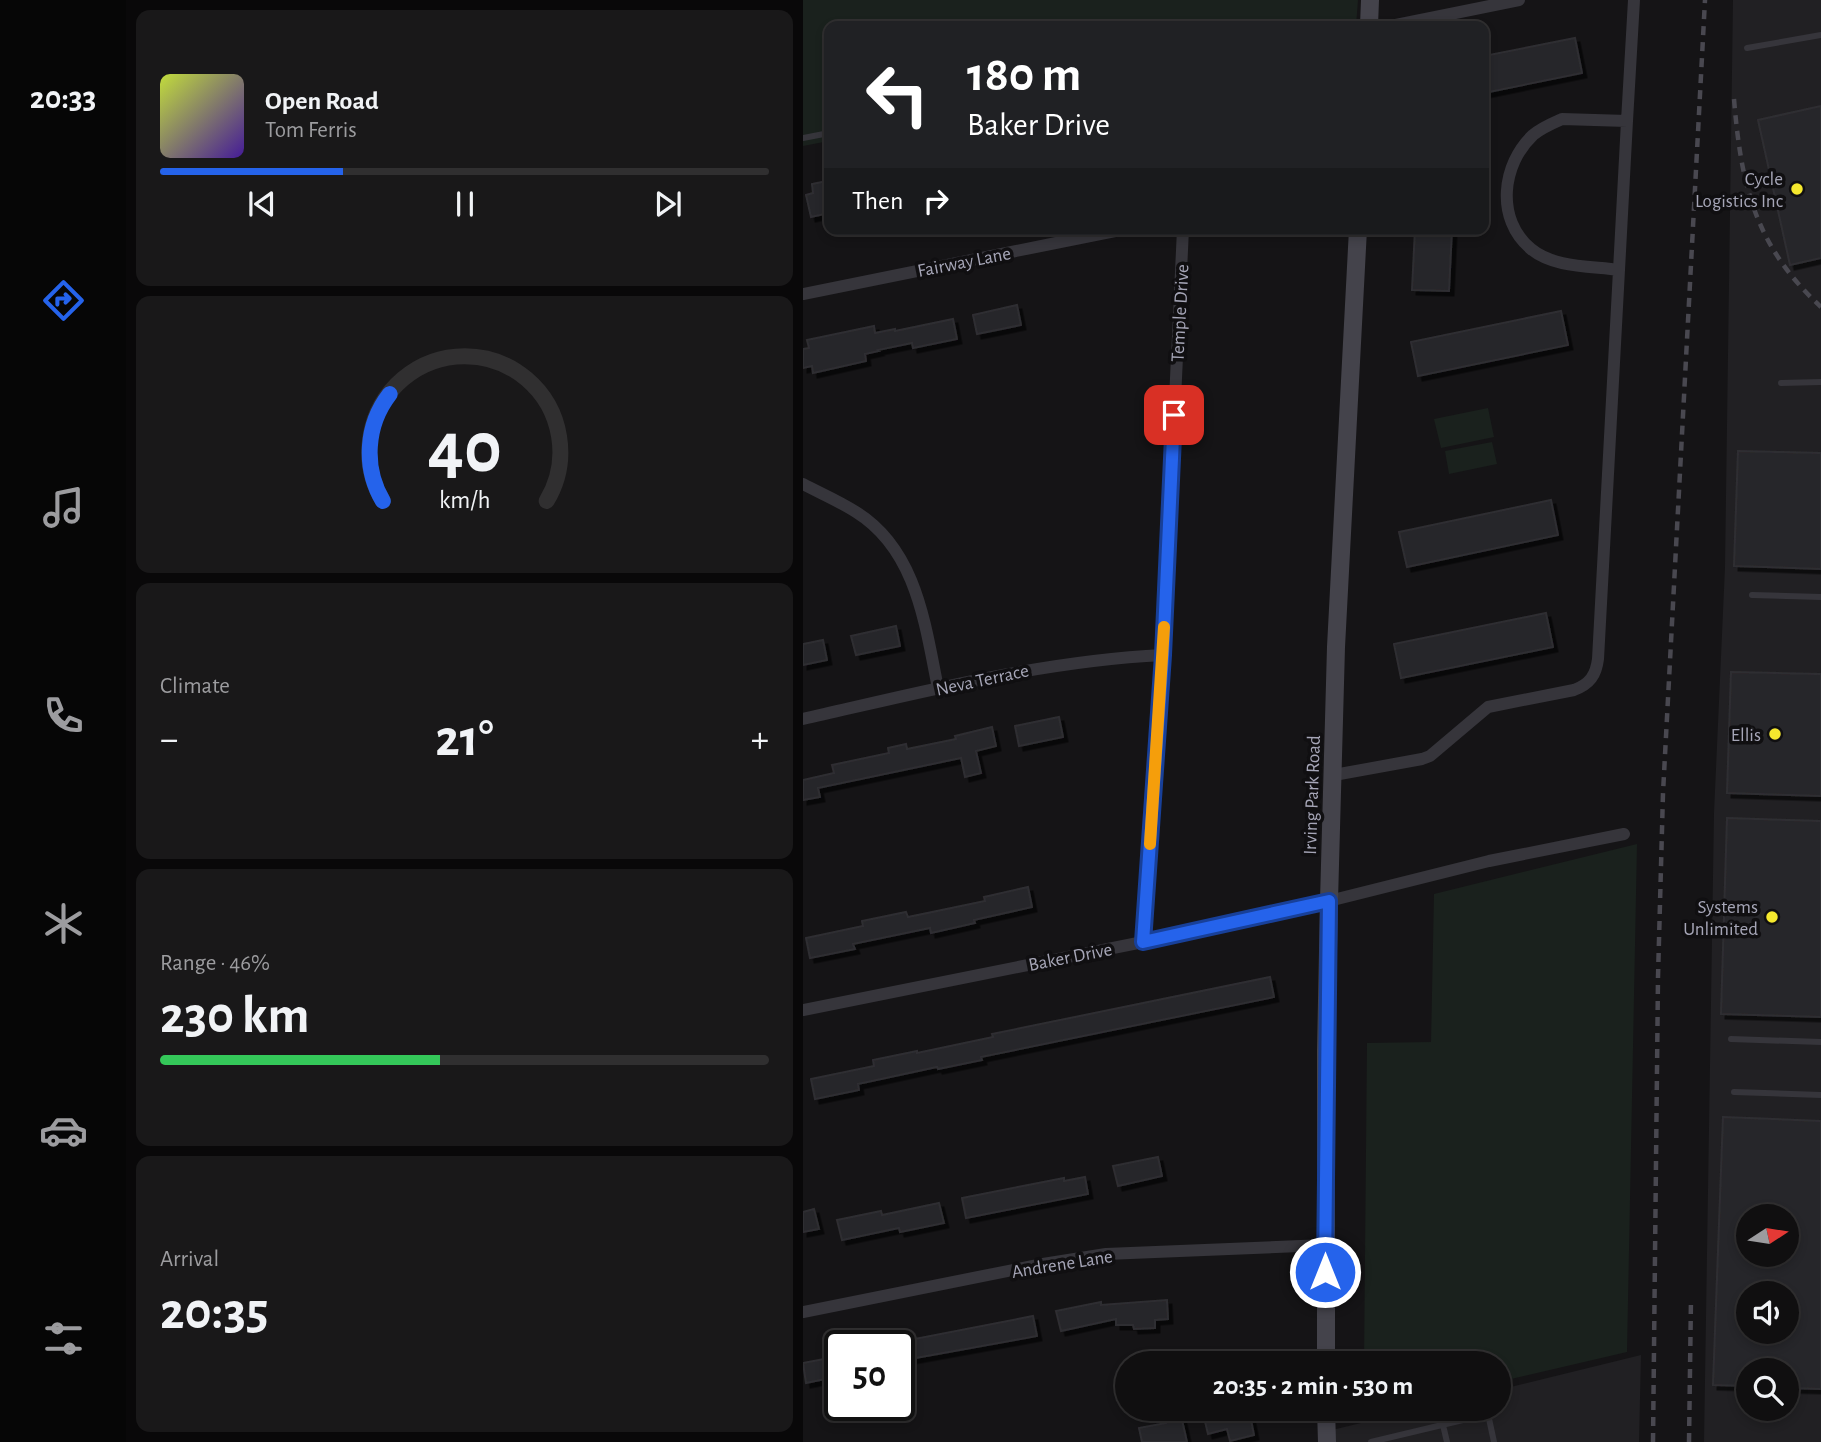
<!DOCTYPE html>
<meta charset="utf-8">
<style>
:root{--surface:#100f10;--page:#191819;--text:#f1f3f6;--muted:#9c9c9f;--line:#302f30;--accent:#2563eb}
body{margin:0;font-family:"Alegreya Sans",sans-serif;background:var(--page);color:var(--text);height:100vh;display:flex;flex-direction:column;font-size:26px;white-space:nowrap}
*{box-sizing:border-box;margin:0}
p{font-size:23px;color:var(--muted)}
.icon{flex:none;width:38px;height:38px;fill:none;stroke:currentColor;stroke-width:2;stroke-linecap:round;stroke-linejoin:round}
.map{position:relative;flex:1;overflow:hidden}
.details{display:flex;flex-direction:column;gap:10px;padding:10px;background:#090809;width:677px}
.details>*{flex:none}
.top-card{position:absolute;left:21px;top:21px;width:665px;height:214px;border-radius:14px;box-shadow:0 4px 10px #0003,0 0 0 2px var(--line);background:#202124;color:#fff;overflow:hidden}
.needle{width:46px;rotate:78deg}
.tools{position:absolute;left:933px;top:1204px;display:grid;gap:14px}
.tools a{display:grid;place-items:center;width:63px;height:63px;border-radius:50%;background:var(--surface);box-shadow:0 4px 10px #0003,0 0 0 2px var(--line);font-size:35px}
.speed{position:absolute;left:21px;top:1330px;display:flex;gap:14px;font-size:35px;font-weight:700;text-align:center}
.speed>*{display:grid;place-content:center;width:91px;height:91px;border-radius:50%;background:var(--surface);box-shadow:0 4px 10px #0003,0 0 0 2px var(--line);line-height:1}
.speed .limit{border:4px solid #111;border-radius:10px;background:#fff;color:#111}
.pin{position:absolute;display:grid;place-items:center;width:60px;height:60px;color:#fff;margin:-30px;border-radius:14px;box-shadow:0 4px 10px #0006}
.me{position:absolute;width:77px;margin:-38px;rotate:0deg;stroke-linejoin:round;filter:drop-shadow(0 0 5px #0008)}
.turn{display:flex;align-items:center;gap:24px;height:147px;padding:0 28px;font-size:32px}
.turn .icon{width:91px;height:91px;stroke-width:2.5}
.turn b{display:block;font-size:49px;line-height:60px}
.then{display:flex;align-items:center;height:66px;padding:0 28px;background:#0003;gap:14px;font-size:26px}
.big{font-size:52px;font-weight:700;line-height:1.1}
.details .tile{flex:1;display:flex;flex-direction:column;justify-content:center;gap:10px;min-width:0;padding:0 24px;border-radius:14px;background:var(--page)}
.details .dial{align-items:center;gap:0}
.dial svg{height:182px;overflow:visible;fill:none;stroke:var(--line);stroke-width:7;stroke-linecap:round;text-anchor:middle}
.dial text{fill:var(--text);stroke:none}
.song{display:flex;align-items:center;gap:21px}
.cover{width:84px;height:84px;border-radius:10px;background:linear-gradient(135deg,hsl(70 70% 55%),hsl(260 70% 35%))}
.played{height:7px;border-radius:4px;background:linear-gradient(90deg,var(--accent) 30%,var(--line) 30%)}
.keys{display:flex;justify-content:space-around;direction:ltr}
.heat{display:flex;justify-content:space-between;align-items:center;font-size:38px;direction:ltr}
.charge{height:10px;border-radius:5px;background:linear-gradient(90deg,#34c759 46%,var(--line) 0)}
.trip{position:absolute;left:312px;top:1351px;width:396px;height:70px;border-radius:35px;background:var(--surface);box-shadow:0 4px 10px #0003,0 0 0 2px var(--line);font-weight:700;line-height:70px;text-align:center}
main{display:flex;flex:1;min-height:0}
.tab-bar{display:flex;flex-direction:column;width:126px;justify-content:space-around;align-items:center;background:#060606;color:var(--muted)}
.tab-bar .icon{width:49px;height:49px}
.tab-bar .current{color:var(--accent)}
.tab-bar b{font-size:32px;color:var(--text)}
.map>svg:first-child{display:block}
.built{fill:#212023;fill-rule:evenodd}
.green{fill:#1a211d}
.building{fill:#28272a;stroke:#2f2e32;stroke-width:2;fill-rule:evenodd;filter:url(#shadow)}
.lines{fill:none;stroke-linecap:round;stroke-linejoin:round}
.service{stroke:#36353b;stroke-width:6}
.minor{stroke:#36353b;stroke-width:12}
.secondary{stroke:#44434b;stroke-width:18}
.rail{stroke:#494850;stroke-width:4.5;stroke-dasharray:9 7;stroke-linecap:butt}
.route-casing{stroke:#184099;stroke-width:18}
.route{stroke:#2563eb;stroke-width:12}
.slow{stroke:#f59e0b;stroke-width:12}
.poi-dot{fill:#f5e82e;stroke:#100f11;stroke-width:2.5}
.labels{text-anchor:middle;stroke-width:7;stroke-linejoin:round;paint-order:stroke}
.poi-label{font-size:19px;fill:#a6a6b7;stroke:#100f11;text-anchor:end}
.street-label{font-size:19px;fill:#a6a6b7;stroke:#100f11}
</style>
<main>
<nav class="tab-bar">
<b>20:33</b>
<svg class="icon current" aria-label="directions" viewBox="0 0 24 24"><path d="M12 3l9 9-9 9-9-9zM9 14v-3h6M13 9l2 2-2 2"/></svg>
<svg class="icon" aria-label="music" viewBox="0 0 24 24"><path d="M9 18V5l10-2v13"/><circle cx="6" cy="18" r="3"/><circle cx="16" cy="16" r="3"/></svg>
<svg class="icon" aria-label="phone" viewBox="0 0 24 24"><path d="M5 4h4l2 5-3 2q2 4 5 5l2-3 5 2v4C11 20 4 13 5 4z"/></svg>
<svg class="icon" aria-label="climate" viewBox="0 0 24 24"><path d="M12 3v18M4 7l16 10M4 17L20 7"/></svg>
<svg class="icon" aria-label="car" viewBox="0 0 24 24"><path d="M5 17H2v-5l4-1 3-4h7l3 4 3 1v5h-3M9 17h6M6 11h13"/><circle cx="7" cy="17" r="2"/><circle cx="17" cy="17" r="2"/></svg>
<svg class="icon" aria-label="filters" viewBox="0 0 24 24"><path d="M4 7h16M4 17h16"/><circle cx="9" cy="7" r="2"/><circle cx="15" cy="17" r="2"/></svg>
</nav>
<section class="details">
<div class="tile">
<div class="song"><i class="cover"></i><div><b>Open Road</b><p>Tom Ferris</p></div></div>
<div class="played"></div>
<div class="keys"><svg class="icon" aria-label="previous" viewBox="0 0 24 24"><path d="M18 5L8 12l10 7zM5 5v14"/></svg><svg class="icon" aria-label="pause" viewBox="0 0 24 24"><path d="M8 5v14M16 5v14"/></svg><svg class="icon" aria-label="next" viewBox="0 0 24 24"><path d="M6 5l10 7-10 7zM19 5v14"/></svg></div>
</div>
<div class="tile dial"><svg viewBox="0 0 100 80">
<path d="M14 69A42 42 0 1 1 86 69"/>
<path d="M14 69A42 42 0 0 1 17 22" stroke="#2563eb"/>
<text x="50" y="56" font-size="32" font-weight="700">40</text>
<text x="50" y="72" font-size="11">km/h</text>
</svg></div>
<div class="tile"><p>Climate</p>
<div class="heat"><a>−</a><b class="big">21°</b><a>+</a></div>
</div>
<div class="tile"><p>Range · 46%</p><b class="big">230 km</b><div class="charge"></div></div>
<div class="tile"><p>Arrival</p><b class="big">20:35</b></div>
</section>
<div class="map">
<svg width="1018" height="1442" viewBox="0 0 1018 1442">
<defs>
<filter id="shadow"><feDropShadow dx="4.5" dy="4.5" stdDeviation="0" flood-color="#0009"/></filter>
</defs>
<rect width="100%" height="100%" fill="#151416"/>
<path class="built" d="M 930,0 L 1018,0 L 1018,1442 L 901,1442 L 911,813 L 922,567 ZM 945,1216 L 984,1216 L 984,1255 L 945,1255 ZM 945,1293 L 984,1293 L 984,1332 L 945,1332 ZM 945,1370 L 984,1370 L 984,1409 L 945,1409 Z
M 838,1355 L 836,1442 L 529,1442 L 529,1430 L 616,1409 L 695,1409 L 695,1390 Z"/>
<path class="green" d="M 0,0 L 555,0 L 553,26 L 26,26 L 26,141 L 0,146 Z
M 685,408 L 691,437 L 638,448 L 631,419 Z
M 689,442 L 694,464 L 646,474 L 642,451 Z
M 834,844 L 824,1352 L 695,1382 L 695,1363 L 561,1363 L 564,1043 L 628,1042 L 631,894 Z"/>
<path class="building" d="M 772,38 L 779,73 L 681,93 L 681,56 Z
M 1018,106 L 1018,258 L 987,265 L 955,120 Z
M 24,181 L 26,213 L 8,217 L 3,195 L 10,193 L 9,184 Z
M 612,229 L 649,229 L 646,291 L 609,290 Z
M 214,305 L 218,325 L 174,334 L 170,315 Z
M 758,311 L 765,345 L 615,376 L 608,342 Z
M 150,319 L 154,339 L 110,348 L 109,343 L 75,350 L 76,351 L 62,354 L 63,361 L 10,373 L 9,366 L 0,368 L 0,349 L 6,348 L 4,340 L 71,326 L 72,333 L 92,329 L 92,331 Z
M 935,451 L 1018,453 L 1018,569 L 931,566 Z
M 748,500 L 755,535 L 604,567 L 596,532 Z
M 743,613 L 750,647 L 598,678 L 591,644 Z
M 93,626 L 97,646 L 53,655 L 48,636 Z
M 20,640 L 24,660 L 0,665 L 0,644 Z
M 928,672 L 1018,674 L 1018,796 L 924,793 Z
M 256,717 L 260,737 L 216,746 L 212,726 Z
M 189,727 L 193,746 L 173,751 L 178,773 L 162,777 L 158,758 L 15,788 L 17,797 L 0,800 L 0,780 L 31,773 L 29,765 L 86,753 L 85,748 L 103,744 L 104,749 L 153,739 L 152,736 Z
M 924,818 L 1018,821 L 1018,1017 L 918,1014 Z
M 225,887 L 229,907 L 171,920 L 172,923 L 128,933 L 127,928 L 50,944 L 52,949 L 7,958 L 3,938 L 60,926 L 59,921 L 103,912 L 105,917 L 182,901 L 181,897 Z
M 467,977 L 471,997 L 178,1057 L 179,1060 L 135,1069 L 134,1067 L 55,1084 L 56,1090 L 12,1099 L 8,1079 L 71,1066 L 70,1060 L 114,1051 L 114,1053 L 190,1037 L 189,1034 Z
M 920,1117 L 1018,1121 L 1018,1389 L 984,1388 L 984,1370 L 945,1370 L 945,1386 L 910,1385 ZM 945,1216 L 984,1216 L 984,1255 L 945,1255 ZM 945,1293 L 984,1293 L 984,1332 L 945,1332 Z
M 355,1157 L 359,1176 L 315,1186 L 310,1166 Z
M 282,1177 L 285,1194 L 163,1218 L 159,1198 L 261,1178 L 261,1181 Z
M 136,1203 L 141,1223 L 97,1232 L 96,1228 L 39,1240 L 34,1220 L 78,1211 L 79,1215 Z
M 11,1209 L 16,1229 L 0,1232 L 0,1212 Z
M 364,1300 L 365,1319 L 352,1320 L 352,1328 L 331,1329 L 330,1325 L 313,1325 L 313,1319 L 258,1331 L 253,1311 L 298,1302 L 298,1305 Z
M 230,1316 L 234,1336 L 96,1361 L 96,1342 Z
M 37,1356 L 37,1376 L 3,1383 L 0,1363 Z
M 399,1409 L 436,1409 L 438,1417 L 447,1415 L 451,1435 L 427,1441 L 424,1429 L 405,1434 Z
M 377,1411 L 384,1442 L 339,1442 L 336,1428 L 363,1423 L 361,1415 Z"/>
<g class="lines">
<path class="service" d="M 541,26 L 563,22
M 944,48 L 1018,35
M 0,138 L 26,133
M 978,383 L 1018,382
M 949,595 L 1018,597
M 928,1039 L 1018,1042
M 931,1092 L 1018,1095
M 640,1425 L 644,1442
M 568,1442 L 685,1414 L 691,1442"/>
<path class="minor" d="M 588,26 L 716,0
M 759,119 L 824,121 L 816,270 C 788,266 751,268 728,249 C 692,219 699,164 730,135 C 738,128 750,123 759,119 Z
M 824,121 L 831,0
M 0,294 L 322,229
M 0,484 C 17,493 36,501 53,512 C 114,550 122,625 135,688
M 0,719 C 119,692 238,661 360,655
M 531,775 L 619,759 L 627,756 L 685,707 L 771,690 C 787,684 793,675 795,659 L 816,270
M 340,942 L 360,655 L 380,229
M 0,1010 L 340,942 L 526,901 L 686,861 L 821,834
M 0,1312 L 240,1264 L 303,1254 L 522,1245"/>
<path class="secondary" d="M 566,26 L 567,0
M 523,1363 L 523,1050 L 526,901 L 533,647 L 555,229
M 523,1409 L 524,1442"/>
<path class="rail" d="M 931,99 C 938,185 952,246 1018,307
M 850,1442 L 855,977 L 860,793 L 902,0
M 886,1442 L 888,1298"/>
</g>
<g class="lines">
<defs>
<path id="route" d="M 371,415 L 360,655 L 340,942 L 526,901 L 522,1272"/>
</defs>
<use href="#route" class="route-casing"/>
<use href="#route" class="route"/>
<path class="slow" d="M 347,844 L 361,627"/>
</g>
<g class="poi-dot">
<circle cx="994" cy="189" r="7"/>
<circle cx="972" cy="734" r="7"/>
<circle cx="969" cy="917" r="7"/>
</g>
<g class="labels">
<g class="poi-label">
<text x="980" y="185">Cycle<tspan x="980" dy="22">Logistics Inc</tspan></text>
<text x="958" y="741">Ellis</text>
<text x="955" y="913">Systems<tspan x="955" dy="22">Unlimited</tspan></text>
</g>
<g class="street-label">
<text transform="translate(161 261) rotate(-11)" y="7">Fairway Lane</text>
<text transform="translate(376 313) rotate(-87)" y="7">Temple Drive</text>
<text transform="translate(179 679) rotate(-12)" y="7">Neva Terrace</text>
<text transform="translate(508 795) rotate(-88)" y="7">Irving Park Road</text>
<text transform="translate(267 956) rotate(-11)" y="7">Baker Drive</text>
<text transform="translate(259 1263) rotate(-9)" y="7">Andrene Lane</text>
</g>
</g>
</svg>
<div class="tools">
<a><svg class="needle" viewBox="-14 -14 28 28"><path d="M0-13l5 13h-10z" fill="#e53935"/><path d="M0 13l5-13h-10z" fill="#9c9c9f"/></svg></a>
<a><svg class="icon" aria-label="sound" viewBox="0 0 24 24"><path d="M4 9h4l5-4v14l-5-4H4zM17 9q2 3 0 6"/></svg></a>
<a><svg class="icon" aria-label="search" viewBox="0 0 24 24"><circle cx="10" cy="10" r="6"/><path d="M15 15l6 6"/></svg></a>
</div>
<div class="speed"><div class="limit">50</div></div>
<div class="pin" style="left:371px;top:415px;background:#d93025"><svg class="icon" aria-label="arrive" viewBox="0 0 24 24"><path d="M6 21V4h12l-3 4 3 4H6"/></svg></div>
<svg class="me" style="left:522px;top:1272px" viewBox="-20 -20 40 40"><circle r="17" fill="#2563eb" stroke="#fff" stroke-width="3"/><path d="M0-11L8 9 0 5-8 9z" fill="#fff"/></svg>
<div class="trip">20:35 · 2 min · 530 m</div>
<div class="top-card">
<div class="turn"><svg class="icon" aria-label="left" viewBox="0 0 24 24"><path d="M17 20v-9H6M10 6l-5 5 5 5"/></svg><div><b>180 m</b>Baker Drive</div></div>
<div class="then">Then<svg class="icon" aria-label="right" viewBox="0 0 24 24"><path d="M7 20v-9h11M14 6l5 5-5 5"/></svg></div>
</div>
</div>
</main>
